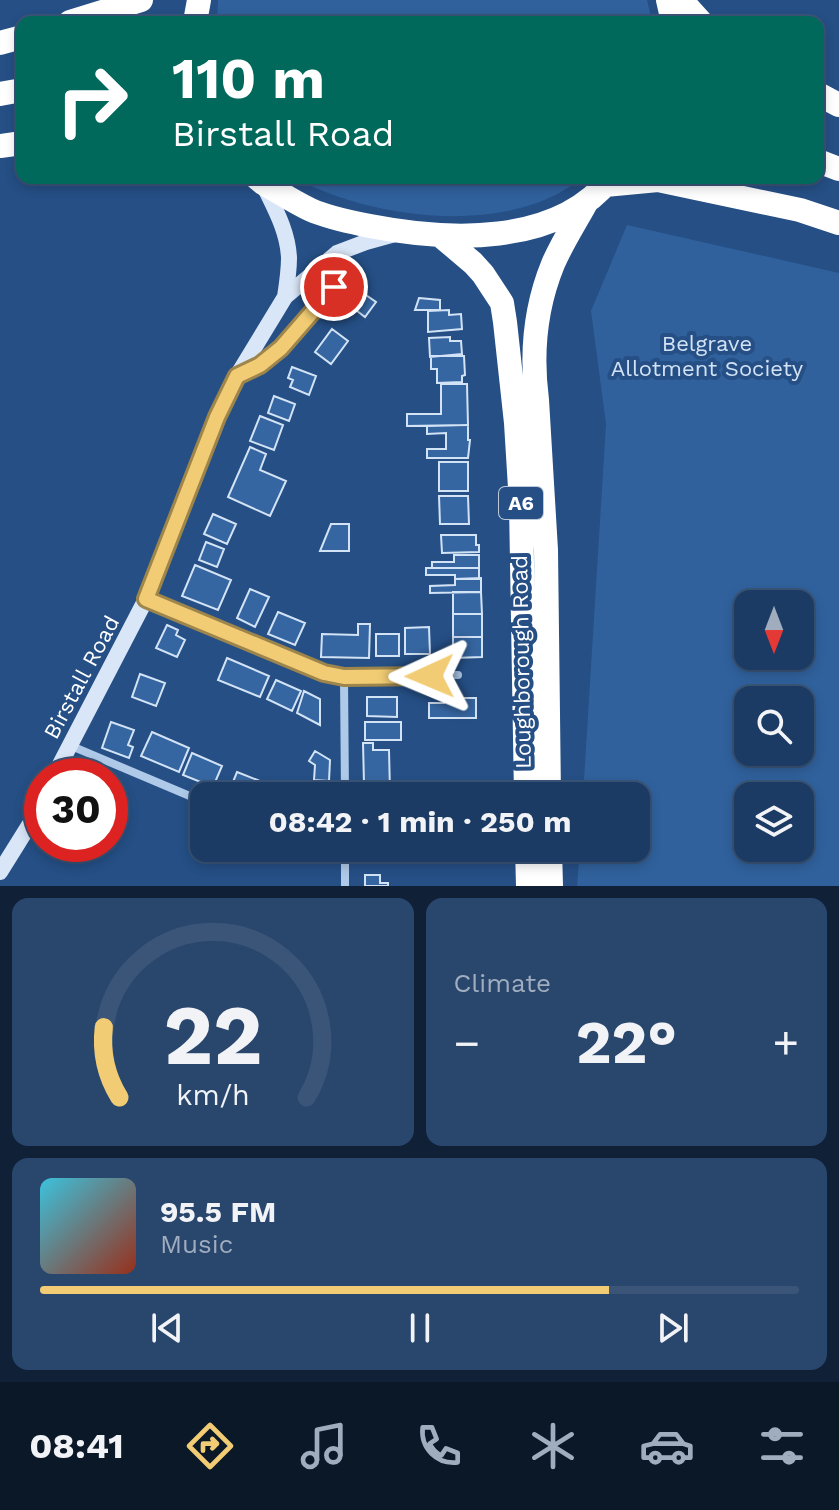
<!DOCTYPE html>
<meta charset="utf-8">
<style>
:root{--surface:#1c3b64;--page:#29466d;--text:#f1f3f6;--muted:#a0adbf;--line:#3a5578;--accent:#f1cc74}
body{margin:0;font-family:"Work Sans",sans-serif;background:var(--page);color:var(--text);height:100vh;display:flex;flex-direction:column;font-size:30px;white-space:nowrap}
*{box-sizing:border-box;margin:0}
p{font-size:26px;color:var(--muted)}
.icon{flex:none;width:44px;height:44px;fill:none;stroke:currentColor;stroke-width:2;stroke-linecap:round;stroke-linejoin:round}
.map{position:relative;height:886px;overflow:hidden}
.sheet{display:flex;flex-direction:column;gap:12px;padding:12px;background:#0f2037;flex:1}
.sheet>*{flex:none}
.hud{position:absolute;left:16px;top:16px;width:808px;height:168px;border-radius:16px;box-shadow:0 4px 12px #0003,0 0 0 2px var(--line);background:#00695c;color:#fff;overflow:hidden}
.needle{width:52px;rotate:180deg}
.tools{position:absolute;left:734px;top:590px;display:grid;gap:16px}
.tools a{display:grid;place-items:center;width:80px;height:80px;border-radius:16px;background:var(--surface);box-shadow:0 4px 12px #0003,0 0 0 2px var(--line);font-size:40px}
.speed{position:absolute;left:24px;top:758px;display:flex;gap:16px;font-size:40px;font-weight:700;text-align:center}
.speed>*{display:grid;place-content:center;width:104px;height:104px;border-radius:50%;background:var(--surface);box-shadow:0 4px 12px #0003,0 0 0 2px var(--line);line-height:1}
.speed .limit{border:12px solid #d22;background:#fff;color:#111}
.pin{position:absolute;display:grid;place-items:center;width:68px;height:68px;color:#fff;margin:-34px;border:4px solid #fff;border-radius:50%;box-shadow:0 2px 8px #0007}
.me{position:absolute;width:88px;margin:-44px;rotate:269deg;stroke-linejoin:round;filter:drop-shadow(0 0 6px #0008)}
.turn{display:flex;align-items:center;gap:28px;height:168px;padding:0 24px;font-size:36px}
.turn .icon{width:104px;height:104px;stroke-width:2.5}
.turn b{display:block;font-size:56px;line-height:68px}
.big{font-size:60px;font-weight:700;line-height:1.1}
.sheet .tile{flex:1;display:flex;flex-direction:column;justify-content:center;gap:12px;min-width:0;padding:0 28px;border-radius:16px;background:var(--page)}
.sheet .dial{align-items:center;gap:0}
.dial svg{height:208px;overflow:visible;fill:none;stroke:var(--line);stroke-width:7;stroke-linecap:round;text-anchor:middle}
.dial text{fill:var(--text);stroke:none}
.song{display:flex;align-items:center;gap:24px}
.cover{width:96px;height:96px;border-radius:12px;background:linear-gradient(135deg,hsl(190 70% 55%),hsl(10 70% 35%))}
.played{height:8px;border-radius:4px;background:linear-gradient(90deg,var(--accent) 75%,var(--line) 75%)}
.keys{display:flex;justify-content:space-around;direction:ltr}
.heat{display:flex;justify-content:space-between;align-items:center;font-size:44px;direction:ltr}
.sheet .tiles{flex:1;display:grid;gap:12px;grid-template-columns:1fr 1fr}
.tile:last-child{grid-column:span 2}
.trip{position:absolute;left:190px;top:782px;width:460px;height:80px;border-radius:16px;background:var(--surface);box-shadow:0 4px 12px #0003,0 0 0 2px var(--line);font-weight:700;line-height:80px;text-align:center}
.tab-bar{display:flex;height:128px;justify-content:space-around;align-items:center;background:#0b1828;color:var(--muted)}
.tab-bar .icon{width:56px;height:56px}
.tab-bar .current{color:var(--accent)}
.tab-bar b{font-size:36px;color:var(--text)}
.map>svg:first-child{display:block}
.green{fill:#30619c;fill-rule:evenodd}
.building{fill:#3666a1;stroke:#d3e3f6;stroke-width:2}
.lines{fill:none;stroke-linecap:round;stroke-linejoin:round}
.street{stroke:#afc9e8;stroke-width:8}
.secondary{stroke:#d9e6f7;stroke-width:16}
.highway{stroke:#fff;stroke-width:24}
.route-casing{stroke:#9d854b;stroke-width:20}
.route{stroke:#f1cc74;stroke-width:14}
.labels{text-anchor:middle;stroke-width:8;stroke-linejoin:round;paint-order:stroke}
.shield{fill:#254f85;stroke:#becada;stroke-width:2}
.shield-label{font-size:20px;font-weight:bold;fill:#fff}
.park-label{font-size:22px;fill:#d3e3f6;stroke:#254f85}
.street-label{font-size:22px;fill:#fff;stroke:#254f85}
</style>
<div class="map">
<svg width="839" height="886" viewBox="0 0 839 886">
<rect width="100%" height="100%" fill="#254f85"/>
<path class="green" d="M 218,0 L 647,0 L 652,22 L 217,22 Z
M 295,178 L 582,178 C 509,237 373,220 295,178 Z
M 627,225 L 839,273 L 839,886 L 577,886 L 580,848 L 636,848 L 636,796 L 583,796 L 606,424 L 591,311 ZM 748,604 L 800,604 L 800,656 L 748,656 ZM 800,700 L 800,752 L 748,752 L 748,700 ZM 800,796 L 800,848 L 748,848 L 748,796 Z"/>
<path class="building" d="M 363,293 L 376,302 L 365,317 L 352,307 Z
M 419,298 L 440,300 L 440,310 L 415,310 Z
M 449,310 L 449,315 L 461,314 L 462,329 L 428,332 L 428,311 Z
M 332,329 L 348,341 L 331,364 L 315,352 Z
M 450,337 L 450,341 L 461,341 L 462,354 L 430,357 L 429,338 Z
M 431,356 L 464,356 L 465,375 L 462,376 L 462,382 L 437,383 L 437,369 L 431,369 Z
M 292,367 L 316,376 L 309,395 L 290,387 L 293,380 L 288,378 Z
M 441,384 L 467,384 L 468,425 L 407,426 L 407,414 L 441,414 Z
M 274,396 L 295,404 L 289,421 L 268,413 Z
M 260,416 L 283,425 L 274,450 L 250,441 Z
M 468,425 L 468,440 L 470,440 L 468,458 L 427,458 L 427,449 L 446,449 L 446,433 L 427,434 L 427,426 Z
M 250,447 L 266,454 L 260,470 L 286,481 L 270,516 L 228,497 Z
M 439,462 L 468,462 L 468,491 L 439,491 Z
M 439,496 L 468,496 L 469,524 L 440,524 Z
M 213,514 L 236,524 L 227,544 L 204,534 Z
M 331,524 L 349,524 L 349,551 L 320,551 Z
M 441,535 L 476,535 L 476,545 L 479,545 L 479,552 L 442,553 Z
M 206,542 L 224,549 L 217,567 L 199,560 Z
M 454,555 L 479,555 L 479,568 L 432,568 L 432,562 L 454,562 Z
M 195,565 L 231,580 L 218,610 L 182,596 Z
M 426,568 L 479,568 L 479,579 L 455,579 L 455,575 L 426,575 Z
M 481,578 L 481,592 L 430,593 L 430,586 L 455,585 L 455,579 Z
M 250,589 L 269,597 L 255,627 L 237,618 Z
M 453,592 L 481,592 L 482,614 L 453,614 Z
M 278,612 L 305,623 L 295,645 L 268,634 Z
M 453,614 L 482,614 L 482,637 L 453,637 Z
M 358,624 L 370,624 L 369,658 L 321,657 L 322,634 L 358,635 Z
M 167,625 L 178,630 L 176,635 L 185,640 L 177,657 L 156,648 Z
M 429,627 L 430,654 L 405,654 L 405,628 Z
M 376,634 L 399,634 L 399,656 L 376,656 Z
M 453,637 L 482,637 L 482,657 L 453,658 Z
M 227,658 L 269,676 L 260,697 L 218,680 Z
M 140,674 L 165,683 L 156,706 L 132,697 Z
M 276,680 L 301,691 L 292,711 L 267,699 Z
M 304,691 L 320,699 L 320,725 L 297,713 Z
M 367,697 L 397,697 L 397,717 L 367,716 Z
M 444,698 L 476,698 L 476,718 L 429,718 L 429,703 L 444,703 Z
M 111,722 L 134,730 L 128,745 L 133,747 L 129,758 L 102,748 Z
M 365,722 L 401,722 L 401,740 L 365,740 Z
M 152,732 L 189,748 L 179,772 L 141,756 Z
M 363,743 L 373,743 L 373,750 L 389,750 L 390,791 L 371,791 L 371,783 L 364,784 Z
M 315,751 L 330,760 L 329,781 L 314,780 L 315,765 L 309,761 Z
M 192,753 L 222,766 L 213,787 L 183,775 Z
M 237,772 L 270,785 L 266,796 L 232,796 L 228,794 Z
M 307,784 L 319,788 L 316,796 L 294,796 L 297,788 L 304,791 Z
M 362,848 L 390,848 L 390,862 L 365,862 L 365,852 L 362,853 Z
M 365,875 L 380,875 L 380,883 L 388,883 L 388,886 L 365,886 Z"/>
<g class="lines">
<path class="street" d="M 242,374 L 260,365 L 281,348 L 334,287
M 146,599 L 324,673 L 344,677 L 458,675
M 344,677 L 345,796
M 69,745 L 204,802
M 315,848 L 345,861
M 345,848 L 345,886"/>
<path class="secondary" d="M 263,184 C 274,207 288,231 289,258 C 289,271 287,284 285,297
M 54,776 L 146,599 L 217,417 L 237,376 L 285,297 L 337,253 L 366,242 L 395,234
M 0,872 L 33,819 L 42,801"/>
<path class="highway" d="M 668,0 L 673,22
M 681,0 L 701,22
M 70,22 L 141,0
M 195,22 L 199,0
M 0,43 L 22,37
M 0,94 L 22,90
M 818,94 L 839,105
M 0,146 L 22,143
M 818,161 L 839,169
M 257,178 L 263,183 C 279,192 294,202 311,210 C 329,218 351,222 370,226 C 447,241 556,247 611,178
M 605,185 L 658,180 L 800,210 L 839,223
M 441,236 L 473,263 L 483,274 L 502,303 L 505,322 L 516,423 L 521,504 L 526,796
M 549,796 L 546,550 L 537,400 C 531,354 535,308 553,264 C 562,243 575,223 586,203
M 527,848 L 528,886
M 550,848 L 551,886"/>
</g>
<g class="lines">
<defs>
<path id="route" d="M 334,287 L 281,348 L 260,365 L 237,376 L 217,417 L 146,599 L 324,673 L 344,677 L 430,676"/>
</defs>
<use href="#route" class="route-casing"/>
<use href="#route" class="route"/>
</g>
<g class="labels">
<rect class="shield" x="499" y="487" width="44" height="32" rx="6"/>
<g class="shield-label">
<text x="521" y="510">A6</text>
</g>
<g class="park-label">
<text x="707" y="351">Belgrave<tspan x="707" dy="25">Allotment Society</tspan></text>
</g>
<g class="street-label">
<text transform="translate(521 662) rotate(-91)" y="8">Loughborough Road</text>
<text transform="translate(81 677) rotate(-62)" y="8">Birstall Road</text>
</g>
</g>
</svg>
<div class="tools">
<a><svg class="needle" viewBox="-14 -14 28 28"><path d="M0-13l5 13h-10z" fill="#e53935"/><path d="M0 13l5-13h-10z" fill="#a0adbf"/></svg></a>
<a><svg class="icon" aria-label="search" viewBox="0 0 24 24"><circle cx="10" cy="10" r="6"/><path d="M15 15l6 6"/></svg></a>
<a><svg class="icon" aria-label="layers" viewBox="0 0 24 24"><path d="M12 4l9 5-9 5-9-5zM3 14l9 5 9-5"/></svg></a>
</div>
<div class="speed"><div class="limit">30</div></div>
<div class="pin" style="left:334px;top:287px;background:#d93025"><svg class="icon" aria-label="arrive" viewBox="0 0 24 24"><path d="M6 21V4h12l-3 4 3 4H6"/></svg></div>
<svg class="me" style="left:430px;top:676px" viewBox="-20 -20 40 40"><path d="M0-17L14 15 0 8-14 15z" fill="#f1cc74" stroke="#fff" stroke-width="4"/></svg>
<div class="trip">08:42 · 1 min · 250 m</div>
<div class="hud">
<div class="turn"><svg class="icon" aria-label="right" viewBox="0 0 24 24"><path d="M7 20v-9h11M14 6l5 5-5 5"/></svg><div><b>110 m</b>Birstall Road</div></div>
</div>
</div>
<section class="sheet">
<div class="tiles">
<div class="tile dial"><svg viewBox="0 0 100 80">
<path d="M14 69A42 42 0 1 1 86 69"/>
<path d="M14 69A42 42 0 0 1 8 42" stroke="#f1cc74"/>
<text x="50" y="56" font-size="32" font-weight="700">22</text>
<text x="50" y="72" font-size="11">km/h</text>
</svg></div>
<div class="tile"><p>Climate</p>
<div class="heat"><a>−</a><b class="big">22°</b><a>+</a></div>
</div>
<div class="tile">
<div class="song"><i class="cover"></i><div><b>95.5 FM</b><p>Music</p></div></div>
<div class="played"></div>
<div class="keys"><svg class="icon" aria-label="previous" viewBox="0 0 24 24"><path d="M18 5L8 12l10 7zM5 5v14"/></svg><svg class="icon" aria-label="pause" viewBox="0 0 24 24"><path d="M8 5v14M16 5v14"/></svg><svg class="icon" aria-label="next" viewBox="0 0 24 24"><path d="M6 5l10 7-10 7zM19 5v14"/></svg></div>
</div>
</div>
</section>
<nav class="tab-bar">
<b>08:41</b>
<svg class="icon current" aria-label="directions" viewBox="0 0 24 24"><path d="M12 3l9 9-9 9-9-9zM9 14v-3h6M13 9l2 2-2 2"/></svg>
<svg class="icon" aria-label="music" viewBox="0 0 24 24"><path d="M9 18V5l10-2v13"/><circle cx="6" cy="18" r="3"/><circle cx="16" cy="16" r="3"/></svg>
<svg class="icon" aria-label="phone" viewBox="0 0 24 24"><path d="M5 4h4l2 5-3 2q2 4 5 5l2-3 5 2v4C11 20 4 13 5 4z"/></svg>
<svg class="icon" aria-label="climate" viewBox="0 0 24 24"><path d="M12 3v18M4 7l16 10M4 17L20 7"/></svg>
<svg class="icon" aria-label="car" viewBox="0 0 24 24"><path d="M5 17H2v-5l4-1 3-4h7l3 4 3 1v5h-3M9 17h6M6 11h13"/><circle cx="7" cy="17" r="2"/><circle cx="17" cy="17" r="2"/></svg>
<svg class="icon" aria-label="filters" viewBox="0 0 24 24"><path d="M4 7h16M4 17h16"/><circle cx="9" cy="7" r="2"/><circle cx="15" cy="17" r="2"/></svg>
</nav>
